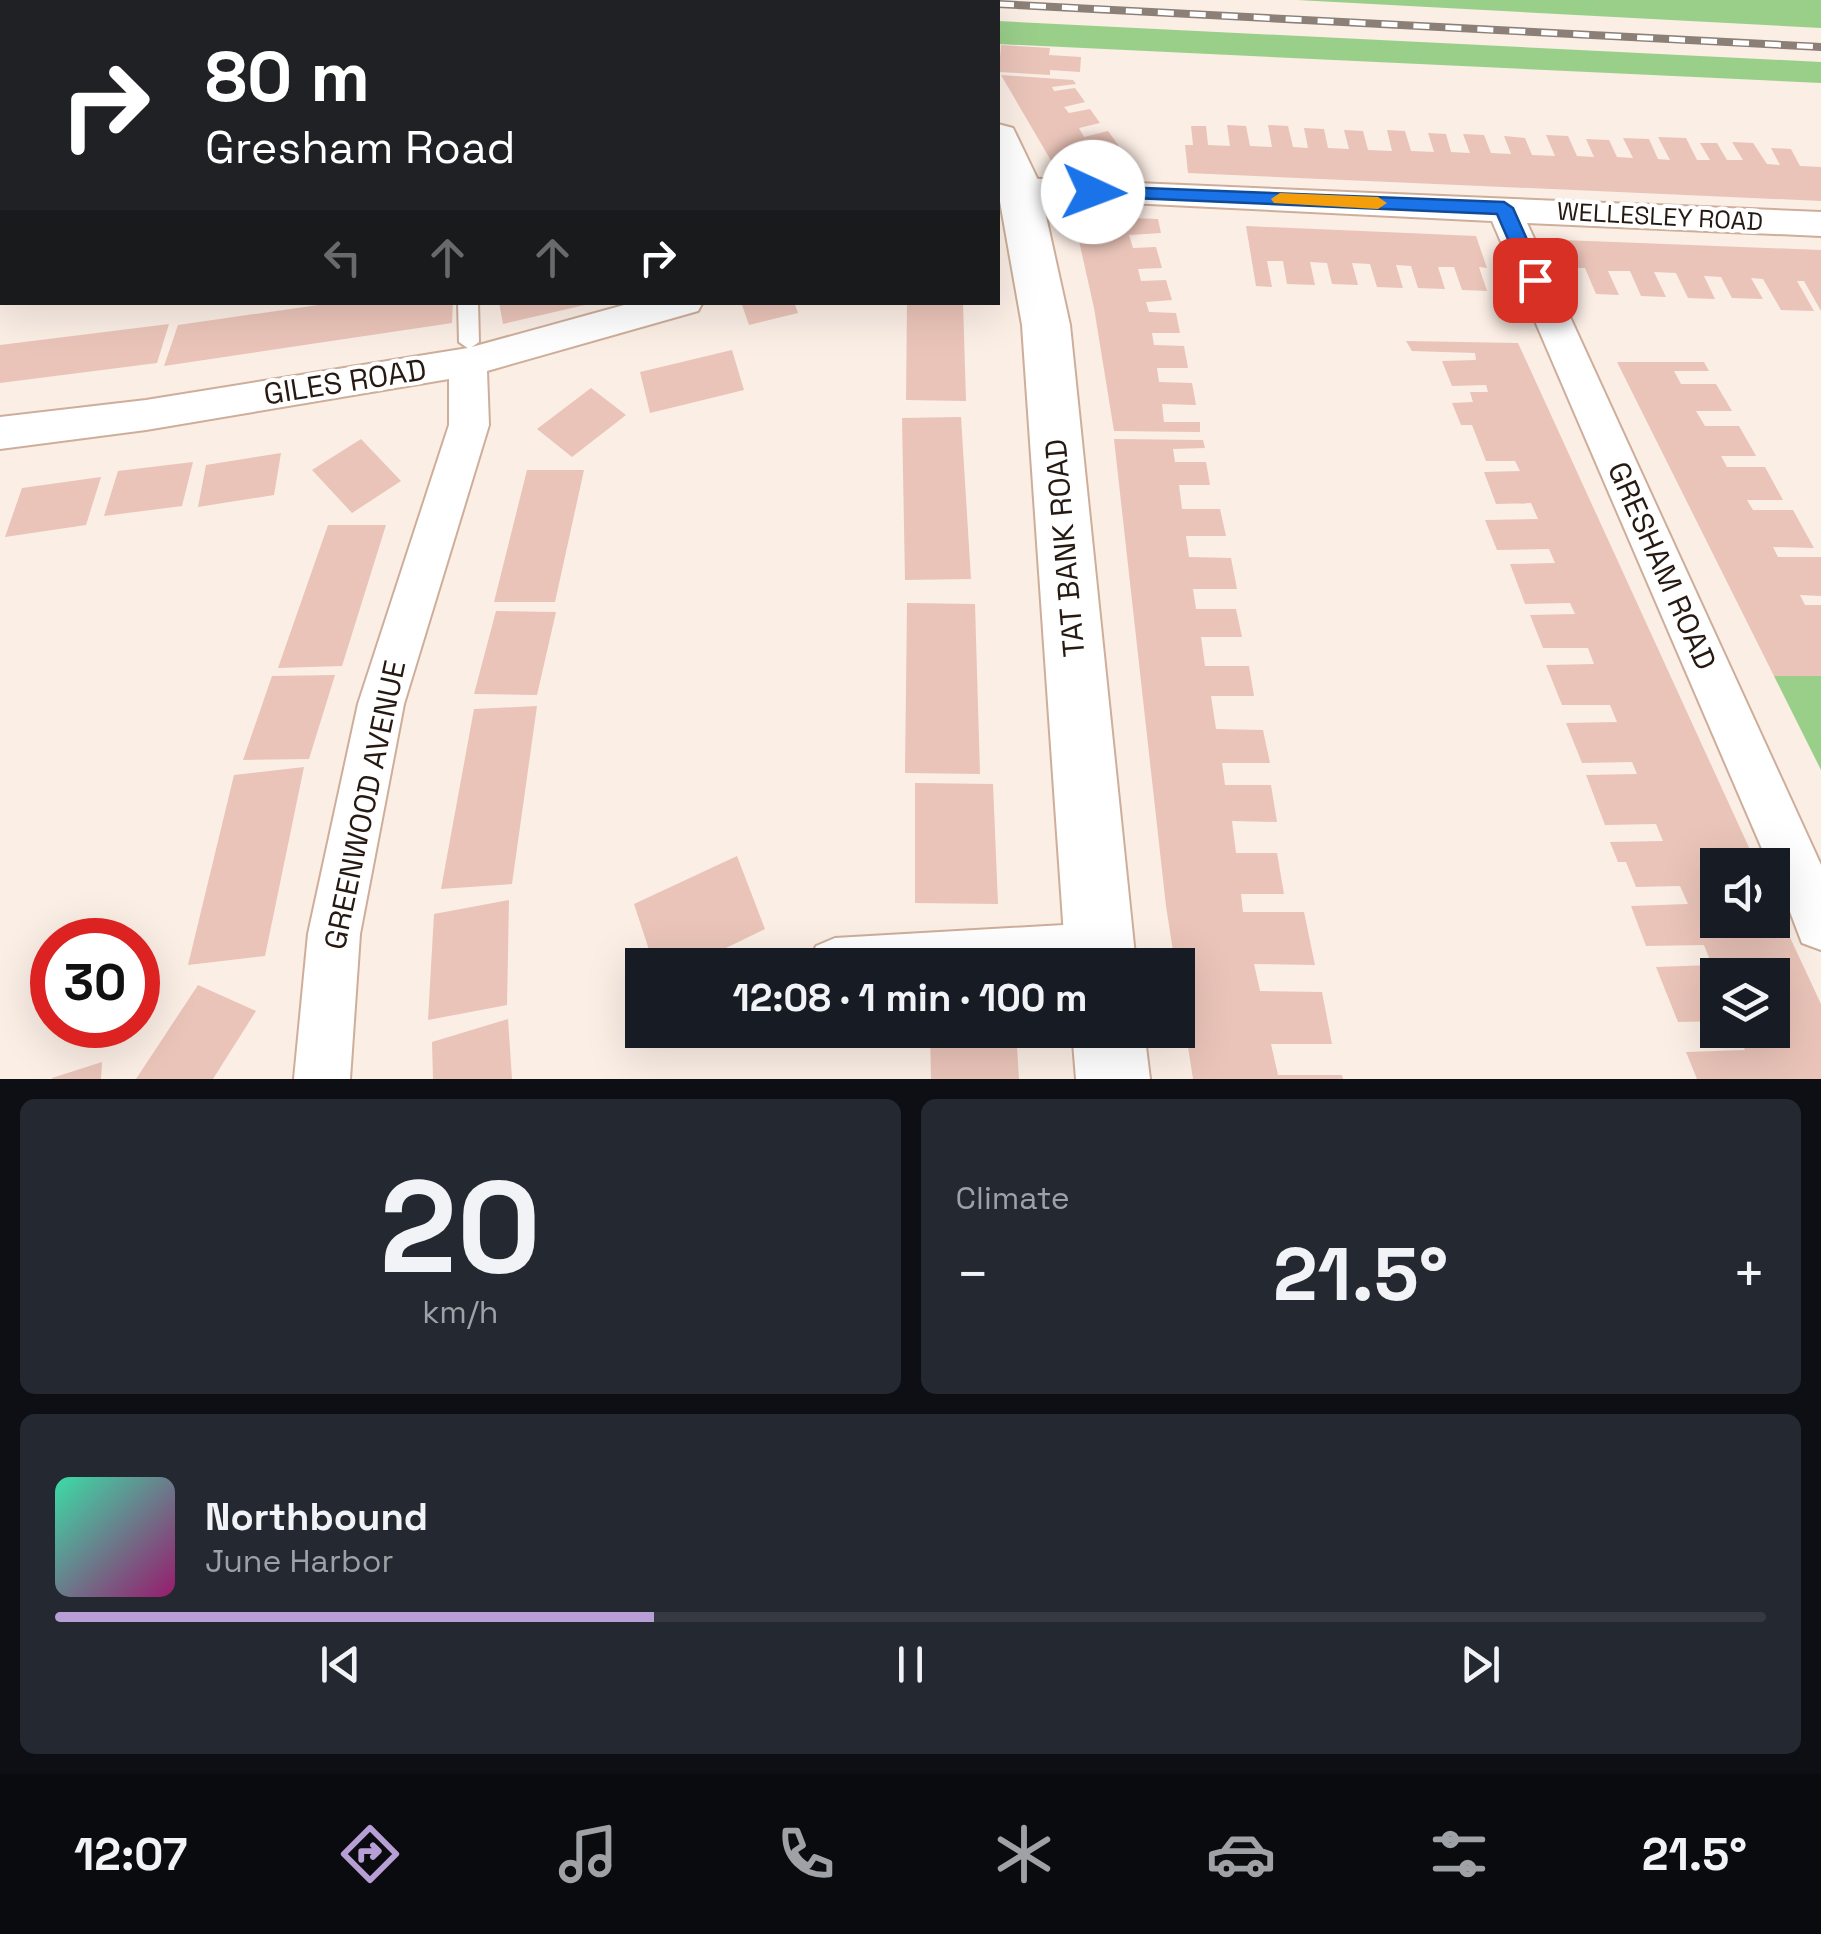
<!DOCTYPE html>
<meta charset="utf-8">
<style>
:root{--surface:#171b24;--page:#242831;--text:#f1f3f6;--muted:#9ea1a6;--line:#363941;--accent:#b79ed5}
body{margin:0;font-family:"Space Grotesk",sans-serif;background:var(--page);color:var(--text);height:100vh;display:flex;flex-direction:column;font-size:38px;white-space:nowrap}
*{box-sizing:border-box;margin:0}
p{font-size:32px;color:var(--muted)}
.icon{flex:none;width:55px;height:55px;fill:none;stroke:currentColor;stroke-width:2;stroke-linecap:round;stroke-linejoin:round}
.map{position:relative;height:1079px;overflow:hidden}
.details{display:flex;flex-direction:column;gap:20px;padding:20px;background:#0d0f14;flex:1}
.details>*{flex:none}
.banner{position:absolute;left:0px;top:0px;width:1000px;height:305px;box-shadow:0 10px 40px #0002;background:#202124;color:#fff;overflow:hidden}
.controls{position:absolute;left:1700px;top:848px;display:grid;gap:20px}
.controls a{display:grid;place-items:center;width:90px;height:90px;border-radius:0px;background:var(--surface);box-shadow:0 10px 40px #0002;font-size:50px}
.speed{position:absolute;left:30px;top:918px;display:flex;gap:20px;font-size:50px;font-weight:700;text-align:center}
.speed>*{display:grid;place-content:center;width:130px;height:130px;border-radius:50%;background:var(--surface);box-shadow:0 10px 40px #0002;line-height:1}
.speed .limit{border:15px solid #d22;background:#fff;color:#111}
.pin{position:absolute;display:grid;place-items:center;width:85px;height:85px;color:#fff;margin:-42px;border-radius:20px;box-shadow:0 5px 15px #0006}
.me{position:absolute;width:110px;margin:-55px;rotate:92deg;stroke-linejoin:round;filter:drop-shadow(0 0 8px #0008)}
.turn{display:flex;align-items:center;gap:35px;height:210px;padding:0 40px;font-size:45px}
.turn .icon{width:130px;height:130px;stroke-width:2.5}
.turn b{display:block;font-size:70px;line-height:85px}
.lanes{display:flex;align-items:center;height:95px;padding:0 40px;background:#0003;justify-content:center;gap:50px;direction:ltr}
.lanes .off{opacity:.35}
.big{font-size:75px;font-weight:700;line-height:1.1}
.details .tile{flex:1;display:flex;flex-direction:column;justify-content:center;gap:15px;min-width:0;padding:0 35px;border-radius:15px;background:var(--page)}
.details .dial{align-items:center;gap:0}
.dial b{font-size:130px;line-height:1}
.song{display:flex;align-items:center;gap:30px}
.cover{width:120px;height:120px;border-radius:15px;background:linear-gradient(135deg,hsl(160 70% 55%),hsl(320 70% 35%))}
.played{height:10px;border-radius:5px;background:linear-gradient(90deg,var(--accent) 35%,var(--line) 35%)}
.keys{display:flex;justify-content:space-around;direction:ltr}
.heat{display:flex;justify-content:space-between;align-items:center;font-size:55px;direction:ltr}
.details .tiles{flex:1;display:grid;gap:20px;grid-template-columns:1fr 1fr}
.tile:last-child{grid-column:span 2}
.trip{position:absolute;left:625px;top:948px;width:570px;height:100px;border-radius:0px;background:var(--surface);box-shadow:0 10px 40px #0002;font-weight:700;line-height:100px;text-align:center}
.dock{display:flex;height:160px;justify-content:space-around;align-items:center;background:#090b0e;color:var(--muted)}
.dock .icon{width:70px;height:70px}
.dock .current{color:var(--accent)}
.dock b{font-size:45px;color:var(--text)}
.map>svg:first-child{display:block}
.green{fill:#9acf8a}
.building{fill:#eac4b9}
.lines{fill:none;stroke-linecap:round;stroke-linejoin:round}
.lane-casing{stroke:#ceae9a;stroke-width:4}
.street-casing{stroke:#ceae9a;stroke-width:4}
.secondary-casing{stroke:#ceae9a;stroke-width:4}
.lane{fill:#fff;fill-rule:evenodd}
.street{fill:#fff;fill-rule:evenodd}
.secondary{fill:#fff;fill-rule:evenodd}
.rail-casing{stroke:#8b7f77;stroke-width:8}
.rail{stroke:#fff;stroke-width:5;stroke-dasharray:16;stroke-linecap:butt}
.route{fill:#1a73e8;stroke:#114b97;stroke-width:2.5}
.slow{fill:#f59e0b}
.labels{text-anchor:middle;stroke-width:8;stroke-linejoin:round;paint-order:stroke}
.far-street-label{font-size:25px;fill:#251912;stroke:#fff}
.street-label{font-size:30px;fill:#251912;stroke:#fff}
</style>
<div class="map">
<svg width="1821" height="1079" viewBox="0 0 1821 1079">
<rect width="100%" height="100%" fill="#fbeee5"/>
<path class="green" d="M 0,0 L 603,0 L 640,2 L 2,2 L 0,67 Z
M 1297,0 L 1821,0 L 1821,28 Z
M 998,21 L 1821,62 L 1821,83 L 998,44 Z
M 1774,676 L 1821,676 L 1821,770 Z"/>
<path class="building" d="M 1001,45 L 1050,48 L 1049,55 L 1081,57 L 1080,72 L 1050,70 L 1050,75 L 999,72 Z
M 1001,75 L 1073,80 L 1076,84 L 1052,87 L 1054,91 L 1075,88 L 1085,102 L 1064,107 L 1069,113 L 1090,109 L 1100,123 L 1079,128 L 1084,137 L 1108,131 L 1119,146 L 1094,152 L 1103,170 L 1053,164 Z
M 1227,125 L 1246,126 L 1250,146 L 1272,147 L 1268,125 L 1288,126 L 1293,147 L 1308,148 L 1304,128 L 1324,129 L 1328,148 L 1349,149 L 1344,130 L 1363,131 L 1368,150 L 1392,151 L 1387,130 L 1405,131 L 1411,151 L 1434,152 L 1428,133 L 1446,134 L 1451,152 L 1470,153 L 1463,134 L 1484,135 L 1491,153 L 1511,154 L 1504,136 L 1525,138 L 1532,155 L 1555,156 L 1546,135 L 1568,136 L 1577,156 L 1594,157 L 1586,139 L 1609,140 L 1617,157 L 1633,158 L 1623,138 L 1649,139 L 1658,159 L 1670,160 L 1658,137 L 1686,138 L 1697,160 L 1710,160 L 1700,143 L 1717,143 L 1727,160 L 1743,160 L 1732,142 L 1753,143 L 1767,164 L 1780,165 L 1771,148 L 1791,149 L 1800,166 L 1821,167 L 1821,201 L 1188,173 L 1185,145 L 1193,145 L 1191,126 L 1206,126 L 1208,145 L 1230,146 Z
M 1082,216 L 1158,219 L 1161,233 L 1129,235 L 1133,248 L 1156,247 L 1162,268 L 1138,269 L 1141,281 L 1166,280 L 1172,300 L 1146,302 L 1149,312 L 1176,313 L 1180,333 L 1152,333 L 1154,345 L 1184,346 L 1188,368 L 1157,368 L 1159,382 L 1192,383 L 1196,405 L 1162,404 L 1164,422 L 1200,422 L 1200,432 L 1114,431 L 1094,308 L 1075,223 Z
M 1246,226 L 1476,236 L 1487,268 L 1479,267 L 1487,291 L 1462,290 L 1454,267 L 1438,267 L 1445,289 L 1418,288 L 1411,266 L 1396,265 L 1403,288 L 1377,287 L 1370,264 L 1352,263 L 1358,285 L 1332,284 L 1327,263 L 1310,262 L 1315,285 L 1287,284 L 1283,261 L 1267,261 L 1272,287 L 1256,286 Z
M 1563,240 L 1821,250 L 1821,311 L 1804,281 L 1797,281 L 1814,311 L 1781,310 L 1763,279 L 1751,278 L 1763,299 L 1732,298 L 1721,277 L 1704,276 L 1715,299 L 1688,298 L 1676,273 L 1654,272 L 1666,297 L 1641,296 L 1630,271 L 1608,271 L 1619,295 L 1596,294 L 1585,268 L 1575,268 Z
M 339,302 L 453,302 L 452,323 L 164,366 L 178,325 Z
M 499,302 L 589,302 L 589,304 L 503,324 Z
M 741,302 L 794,302 L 798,313 L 749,325 Z
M 907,302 L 963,302 L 966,401 L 906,400 Z
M 169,324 L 157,363 L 0,383 L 0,345 Z
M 1406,341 L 1518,343 L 1757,865 L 1718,865 L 1718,920 L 1772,920 L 1772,899 L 1821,1004 L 1821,1079 L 1697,1079 L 1686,1052 L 1745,1050 L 1736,1030 L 1772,1030 L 1772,975 L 1718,975 L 1718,1021 L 1678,1022 L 1656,967 L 1712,965 L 1704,945 L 1646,946 L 1631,906 L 1688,904 L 1680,886 L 1636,887 L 1626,862 L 1618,862 L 1610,842 L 1663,841 L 1656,824 L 1605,825 L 1586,775 L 1637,774 L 1632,762 L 1582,763 L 1566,723 L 1617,722 L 1610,705 L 1562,705 L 1546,665 L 1594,664 L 1588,648 L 1543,648 L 1530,615 L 1575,614 L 1570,603 L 1525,604 L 1510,564 L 1555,563 L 1549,549 L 1497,550 L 1485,520 L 1538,519 L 1531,503 L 1496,504 L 1484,472 L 1520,471 L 1515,461 L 1486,461 L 1472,425 L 1461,425 L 1452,403 L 1473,402 L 1470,392 L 1488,392 L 1486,385 L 1452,386 L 1442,361 L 1476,360 L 1475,353 L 1412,351 Z
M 732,350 L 744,390 L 650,413 L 640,372 Z
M 1617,362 L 1704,362 L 1709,371 L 1674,371 L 1681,384 L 1716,384 L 1732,411 L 1696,411 L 1705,426 L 1739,426 L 1756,456 L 1721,456 L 1727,467 L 1765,467 L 1783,500 L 1747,500 L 1753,510 L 1793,510 L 1814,548 L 1773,547 L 1778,557 L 1821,557 L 1821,596 L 1800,595 L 1805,605 L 1821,605 L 1821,676 L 1774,676 Z
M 591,388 L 626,415 L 572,457 L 537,429 Z
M 961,417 L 971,579 L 905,580 L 902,418 Z
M 361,439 L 401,481 L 352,513 L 312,470 Z
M 1114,439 L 1203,440 L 1205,448 L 1173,449 L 1175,462 L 1206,462 L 1210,485 L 1179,485 L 1182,509 L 1220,509 L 1226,536 L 1186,536 L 1189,557 L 1231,558 L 1237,589 L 1193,589 L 1196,609 L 1236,609 L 1242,637 L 1201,637 L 1205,666 L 1249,666 L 1254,696 L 1211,696 L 1216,729 L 1263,730 L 1270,763 L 1222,763 L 1225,785 L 1271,785 L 1277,822 L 1232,821 L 1236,853 L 1277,853 L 1284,894 L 1241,894 L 1243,912 L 1304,912 L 1315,965 L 1254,964 L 1260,991 L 1322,992 L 1332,1044 L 1271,1044 L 1278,1075 L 1342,1075 L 1343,1079 L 1193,1079 L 1166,906 Z
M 281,453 L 274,495 L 198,507 L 206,465 Z
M 193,462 L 182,506 L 104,516 L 118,471 Z
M 527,470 L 584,470 L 555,602 L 494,602 Z
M 101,477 L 86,525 L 5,537 L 22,488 Z
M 328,525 L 386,525 L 342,666 L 278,668 Z
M 907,603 L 975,604 L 980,774 L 905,773 Z
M 496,611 L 556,612 L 537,695 L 474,694 Z
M 335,675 L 309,759 L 243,760 L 272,676 Z
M 537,706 L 512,884 L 441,889 L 474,709 Z
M 304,767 L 265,956 L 188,965 L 234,775 Z
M 915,783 L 993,784 L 998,904 L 915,903 Z
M 737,856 L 765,929 L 691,965 L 654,965 L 634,904 Z
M 509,900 L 507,1005 L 428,1020 L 434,914 Z
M 198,985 L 256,1011 L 213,1079 L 136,1079 Z
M 508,1019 L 512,1079 L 433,1079 L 432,1042 Z
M 930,1030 L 1016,1030 L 1019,1079 L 931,1079 Z
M 102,1062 L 101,1079 L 52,1079 L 52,1078 Z"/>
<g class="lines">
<defs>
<path id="lane" d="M 2,198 L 2,210 L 0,211 L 0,199 Z
M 458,302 L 478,302 L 479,342 L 469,349 L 459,342 Z"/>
<path id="street" d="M 1019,178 L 1821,212 L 1821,236 L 1527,223 L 1821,865 L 1821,950 L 1802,943 L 1772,865 L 1769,865 L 1492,221 L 1007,197 L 1002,189 L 1007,181 Z
M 635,302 L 703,302 L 698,311 L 487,371 L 489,425 L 404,704 L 360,934 L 350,1079 L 294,1079 L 308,934 L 358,704 L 449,425 L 449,379 L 146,430 L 0,449 L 0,417 L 146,400 L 468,348 Z
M 1099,923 L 1118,931 L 1126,950 L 1119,965 L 808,965 L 816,946 L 835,938 Z"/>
<path id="secondary" d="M 895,0 L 931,0 L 932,2 L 896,2 Z
M 998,124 L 1013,128 L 1038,180 L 1070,325 L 1136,965 L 1066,965 L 1022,325 L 998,190 Z
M 1072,1030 L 1144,1030 L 1150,1079 L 1076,1079 Z"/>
</defs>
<use href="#lane" class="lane-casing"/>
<use href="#street" class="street-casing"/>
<use href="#secondary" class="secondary-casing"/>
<use href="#lane" class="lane"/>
<use href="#street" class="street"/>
<use href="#secondary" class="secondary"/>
<defs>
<path id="rail" d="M 759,0 L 808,2
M 915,0 L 956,2
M 998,4 L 1821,47"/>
</defs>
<use href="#rail" class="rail-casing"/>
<use href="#rail" class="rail"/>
</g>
<path class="route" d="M 1093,186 L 1504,202 L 1513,208 L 1545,280 L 1535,287 L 1528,285 L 1497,214 L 1087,196 L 1087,188 Z"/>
<path class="slow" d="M 1280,193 L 1378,197 L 1387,203 L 1378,209 L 1274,203 L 1271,199 Z"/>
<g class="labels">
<g class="far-street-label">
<text transform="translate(1660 216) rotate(3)" y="9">WELLESLEY ROAD</text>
</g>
<g class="street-label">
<text transform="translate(345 382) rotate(-9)" y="10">GILES ROAD</text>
<text transform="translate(1065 548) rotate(-95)" y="10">TAT BANK ROAD</text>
<text transform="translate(1662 566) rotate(66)" y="10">GRESHAM ROAD</text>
<text transform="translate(365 805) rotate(-78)" y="10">GREENWOOD AVENUE</text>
</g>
</g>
</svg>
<div class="controls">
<a><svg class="icon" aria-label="sound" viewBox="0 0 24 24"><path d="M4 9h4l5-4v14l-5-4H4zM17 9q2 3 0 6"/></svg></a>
<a><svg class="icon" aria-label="layers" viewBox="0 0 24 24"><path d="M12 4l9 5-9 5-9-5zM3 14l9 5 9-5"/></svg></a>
</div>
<div class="speed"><div class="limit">30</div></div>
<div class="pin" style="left:1535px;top:280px;background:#d93025"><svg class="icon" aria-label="arrive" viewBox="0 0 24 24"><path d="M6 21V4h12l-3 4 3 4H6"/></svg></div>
<svg class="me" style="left:1093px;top:192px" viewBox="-20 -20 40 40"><circle r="19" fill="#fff"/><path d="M0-13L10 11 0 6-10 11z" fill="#1a73e8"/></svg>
<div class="trip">12:08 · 1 min · 100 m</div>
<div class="banner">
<div class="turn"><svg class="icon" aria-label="right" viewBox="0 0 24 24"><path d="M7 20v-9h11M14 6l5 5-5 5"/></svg><div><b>80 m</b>Gresham Road</div></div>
<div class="lanes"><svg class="icon off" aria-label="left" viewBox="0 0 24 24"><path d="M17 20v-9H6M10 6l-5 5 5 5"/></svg><svg class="icon off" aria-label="ahead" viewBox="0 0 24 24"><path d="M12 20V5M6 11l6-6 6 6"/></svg><svg class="icon off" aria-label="ahead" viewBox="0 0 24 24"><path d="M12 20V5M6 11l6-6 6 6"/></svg><svg class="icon" aria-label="right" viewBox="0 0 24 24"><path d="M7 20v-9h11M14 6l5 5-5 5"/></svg></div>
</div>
</div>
<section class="details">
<div class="tiles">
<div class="tile dial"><b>20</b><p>km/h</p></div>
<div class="tile"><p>Climate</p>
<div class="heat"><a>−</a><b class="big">21.5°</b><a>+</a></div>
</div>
<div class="tile">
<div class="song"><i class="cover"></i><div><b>Northbound</b><p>June Harbor</p></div></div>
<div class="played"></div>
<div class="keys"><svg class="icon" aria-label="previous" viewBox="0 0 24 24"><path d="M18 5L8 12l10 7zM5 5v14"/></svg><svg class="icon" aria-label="pause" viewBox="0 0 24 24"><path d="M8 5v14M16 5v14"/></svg><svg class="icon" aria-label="next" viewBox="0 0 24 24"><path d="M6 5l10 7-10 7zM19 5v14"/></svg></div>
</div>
</div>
</section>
<nav class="dock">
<b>12:07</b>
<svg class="icon current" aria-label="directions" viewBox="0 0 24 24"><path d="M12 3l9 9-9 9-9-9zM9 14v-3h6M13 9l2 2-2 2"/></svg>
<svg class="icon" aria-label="music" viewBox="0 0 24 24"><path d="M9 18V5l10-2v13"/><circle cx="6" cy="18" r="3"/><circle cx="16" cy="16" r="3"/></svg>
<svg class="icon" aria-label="phone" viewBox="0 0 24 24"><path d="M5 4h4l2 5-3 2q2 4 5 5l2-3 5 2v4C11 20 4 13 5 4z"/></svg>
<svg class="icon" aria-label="climate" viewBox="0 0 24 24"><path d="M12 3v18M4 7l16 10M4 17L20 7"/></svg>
<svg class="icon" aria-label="car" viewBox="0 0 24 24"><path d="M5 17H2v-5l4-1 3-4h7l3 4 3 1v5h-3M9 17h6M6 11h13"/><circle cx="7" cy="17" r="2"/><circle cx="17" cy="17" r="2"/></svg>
<svg class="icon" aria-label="filters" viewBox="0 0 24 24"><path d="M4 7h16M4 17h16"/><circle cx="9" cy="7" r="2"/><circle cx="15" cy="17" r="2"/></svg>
<b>21.5°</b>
</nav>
